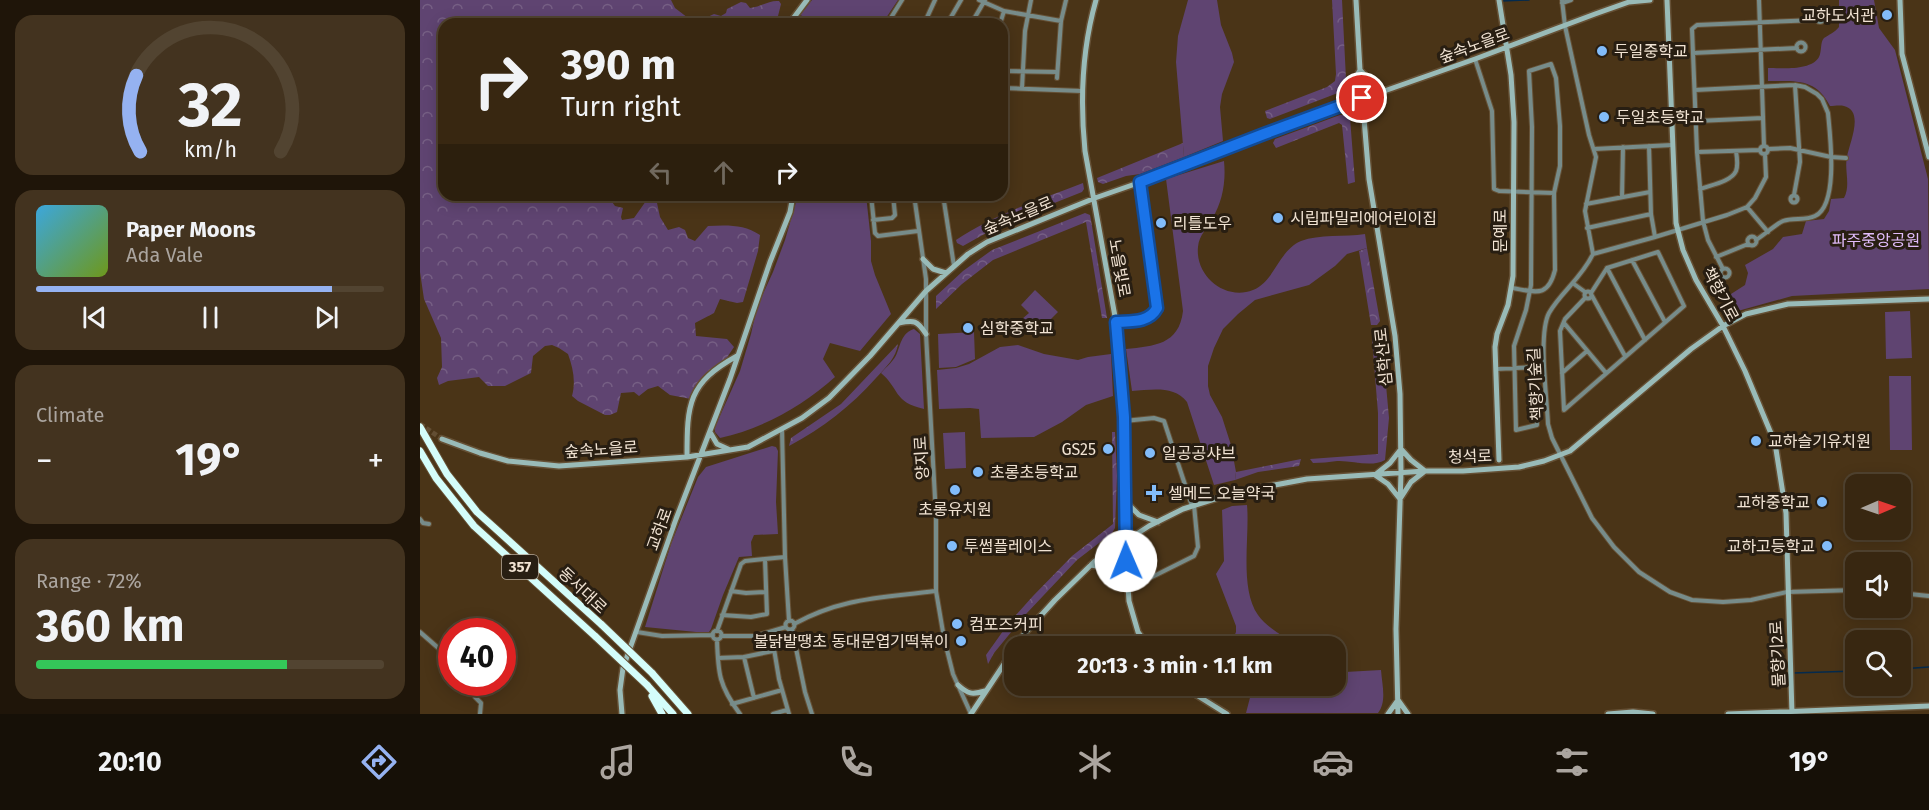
<!DOCTYPE html>
<meta charset="utf-8">
<style>
:root{--surface:#382711;--page:#43331f;--text:#f1f3f6;--muted:#aba59f;--line:#524431;--accent:#95b2f1}
body{margin:0;font-family:"Fira Sans","Noto Sans KR",sans-serif;background:var(--page);color:var(--text);height:100vh;display:flex;flex-direction:column;font-size:22px;white-space:nowrap}
*{box-sizing:border-box;margin:0}
p{font-size:20px;color:var(--muted)}
.icon{flex:none;width:33px;height:33px;fill:none;stroke:currentColor;stroke-width:2;stroke-linecap:round;stroke-linejoin:round}
.map{position:relative;flex:1;overflow:hidden}
.details{display:flex;flex-direction:column;gap:15px;padding:15px;background:#1f1509;width:420px}
.details>*{flex:none}
.top-card{position:absolute;left:18px;top:18px;width:570px;height:183px;border-radius:18px;box-shadow:0 3px 15px #0003,0 0 0 2px var(--line);background:#382711;color:var(--text);overflow:hidden}
.needle{width:39px;rotate:88deg}
.buttons{position:absolute;left:1425px;top:474px;display:grid;gap:12px}
.buttons a{display:grid;place-items:center;width:66px;height:66px;border-radius:12px;background:var(--surface);box-shadow:0 3px 15px #0003,0 0 0 2px var(--line);font-size:30px}
.speed{position:absolute;left:18px;top:618px;display:flex;gap:12px;font-size:30px;font-weight:700;text-align:center}
.speed>*{display:grid;place-content:center;width:78px;height:78px;border-radius:50%;background:var(--surface);box-shadow:0 3px 15px #0003,0 0 0 2px var(--line);line-height:1}
.speed .limit{border:9px solid #d22;background:#fff;color:#111}
.pin{position:absolute;display:grid;place-items:center;width:51px;height:51px;color:#fff;margin:-26px;border:3px solid #fff;border-radius:50%;box-shadow:0 2px 6px #0007}
.me{position:absolute;width:66px;margin:-33px;rotate:359deg;stroke-linejoin:round;filter:drop-shadow(0 0 4px #0008)}
.turn{display:flex;align-items:center;gap:21px;height:126px;padding:0 24px;font-size:27px}
.turn .icon{width:78px;height:78px;stroke-width:2.5}
.turn b{display:block;font-size:42px;line-height:51px}
.lanes{display:flex;align-items:center;height:57px;padding:0 24px;background:#0003;justify-content:center;gap:30px;direction:ltr}
.lanes .off{opacity:.35}
.big{font-size:45px;font-weight:700;line-height:1.1}
.details .tile{flex:1;display:flex;flex-direction:column;justify-content:center;gap:9px;min-width:0;padding:0 21px;border-radius:18px;background:var(--page)}
.details .dial{align-items:center;gap:0}
.dial svg{height:156px;overflow:visible;fill:none;stroke:var(--line);stroke-width:7;stroke-linecap:round;text-anchor:middle}
.dial text{fill:var(--text);stroke:none}
.song{display:flex;align-items:center;gap:18px}
.cover{width:72px;height:72px;border-radius:9px;background:linear-gradient(135deg,hsl(200 70% 55%),hsl(80 70% 35%))}
.played{height:6px;border-radius:3px;background:linear-gradient(90deg,var(--accent) 85%,var(--line) 85%)}
.keys{display:flex;justify-content:space-around;direction:ltr}
.heat{display:flex;justify-content:space-between;align-items:center;font-size:33px;direction:ltr}
.charge{height:9px;border-radius:4px;background:linear-gradient(90deg,#34c759 72%,var(--line) 0)}
.trip{position:absolute;left:584px;top:636px;width:342px;height:60px;border-radius:18px;background:var(--surface);box-shadow:0 3px 15px #0003,0 0 0 2px var(--line);font-weight:700;line-height:60px;text-align:center}
.menu{display:flex;height:96px;justify-content:space-around;align-items:center;background:#161007;color:var(--muted)}
.menu .icon{width:42px;height:42px}
.menu .active{color:var(--accent)}
.menu b{font-size:27px;color:var(--text)}
main{display:flex;flex:1;min-height:0}
.map>svg:first-child{display:block}
.forest{fill:url(#forest-crowns)}
.park{fill:#5f4471}
.lines{fill:none;stroke-linecap:round;stroke-linejoin:round}
.stream{stroke:#042a4d;stroke-width:1.5}
.secondary-tunnel{stroke:#634e33;stroke-width:5;stroke-dasharray:5 2.5;stroke-linecap:butt}
.street-casing{stroke:#655035;stroke-width:6}
.secondary-casing{stroke:#655035;stroke-width:8}
.highway-casing{stroke:#655035;stroke-width:9}
.street{stroke:#778c8a;stroke-width:4}
.secondary{stroke:#99bbb8;stroke-width:5}
.highway{stroke:#d4fdfa;stroke-width:7}
.highway-bridge-casing{stroke:#655035;stroke-width:9;stroke-linecap:butt}
.highway-bridge{stroke:#d4fdfa;stroke-width:7}
.route-casing{stroke:#114b97;stroke-width:15}
.route{stroke:#1a73e8;stroke-width:10}
.poi-dot{fill:#82bcfa;stroke:#281e12;stroke-width:2}
.labels{text-anchor:middle;stroke-width:6;stroke-linejoin:round;paint-order:stroke}
.shield{fill:#281e12;stroke:#b5a899;stroke-width:1.5}
.shield-label{font-size:15px;font-weight:bold;fill:#f1e3d3}
.poi-label{font-size:16px;fill:#f1e3d3;stroke:#281e12;text-anchor:start}
.street-label{font-size:16px;fill:#f1e3d3;stroke:#281e12}
.park-label{font-size:16px;fill:#e2bdfc;stroke:#281e12}
</style>
<main>
<section class="details">
<div class="tile dial"><svg viewBox="0 0 100 80">
<path d="M14 69A42 42 0 1 1 86 69"/>
<path d="M14 69A42 42 0 0 1 12 30" stroke="#95b2f1"/>
<text x="50" y="56" font-size="32" font-weight="700">32</text>
<text x="50" y="72" font-size="11">km/h</text>
</svg></div>
<div class="tile">
<div class="song"><i class="cover"></i><div><b>Paper Moons</b><p>Ada Vale</p></div></div>
<div class="played"></div>
<div class="keys"><svg class="icon" aria-label="previous" viewBox="0 0 24 24"><path d="M18 5L8 12l10 7zM5 5v14"/></svg><svg class="icon" aria-label="pause" viewBox="0 0 24 24"><path d="M8 5v14M16 5v14"/></svg><svg class="icon" aria-label="next" viewBox="0 0 24 24"><path d="M6 5l10 7-10 7zM19 5v14"/></svg></div>
</div>
<div class="tile"><p>Climate</p>
<div class="heat"><a>−</a><b class="big">19°</b><a>+</a></div>
</div>
<div class="tile"><p>Range · 72%</p><b class="big">360 km</b><div class="charge"></div></div>
</section>
<div class="map">
<svg width="1509" height="714" viewBox="0 0 1509 714">
<defs>
<pattern id="forest-crowns" width="20" height="18" patternUnits="userSpaceOnUse" patternTransform="scale(1.5)"><rect width="20" height="18" fill="#5f4471"/><path d="M2 6a3 3 0 1 1 6 0M12 15a3 3 0 1 1 6 0" fill="none" stroke="#765f84"/></pattern>
</defs>
<rect width="100%" height="100%" fill="#4a3417"/>
<path class="forest" d="M 0,0 L 251,0 L 255,8 L 272,21 L 281,20 L 294,14 L 301,16 L 306,13 L 307,9 L 321,2 L 326,3 L 330,8 C 341,7 349,0 359,1 L 361,4 L 358,16 L 344,21 L 343,24 L 24,24 L 24,195 L 187,195 L 195,206 L 203,208 L 201,217 L 202,220 L 214,218 L 226,201 L 237,203 L 240,217 L 248,230 L 259,227 L 265,230 L 268,238 L 275,241 L 288,226 C 306,225 324,224 340,235 L 338,251 L 323,302 L 317,303 L 300,299 L 294,313 L 275,323 L 276,336 L 307,339 L 314,347 L 306,359 L 290,374 L 271,399 L 250,395 L 238,386 L 228,389 L 219,396 L 214,392 L 201,393 L 197,412 L 190,415 L 185,415 L 158,401 L 152,396 C 156,381 153,368 148,354 L 139,348 L 132,345 L 125,346 L 113,356 L 111,373 L 85,386 L 68,386 L 59,377 L 28,381 L 19,385 L 17,378 L 22,367 L 21,338 L 4,299 L 0,272 Z
M 912,0 L 922,0 L 926,79 L 923,91 L 850,119 L 847,118 L 845,111 L 907,87 L 915,81 L 916,74 Z
M 920,115 L 926,115 L 930,118 L 935,182 L 928,184 L 922,125 L 919,123 L 856,148 L 853,143 L 855,139 Z
M 763,143 L 764,157 L 720,174 L 706,176 L 683,184 L 678,182 L 677,178 Z
M 663,183 L 664,189 L 662,192 L 584,223 L 543,246 L 537,243 L 536,240 C 575,214 619,200 663,183 Z
M 665,213 L 670,215 L 671,220 L 687,318 L 682,318 L 666,222 L 573,260 L 542,284 L 516,309 L 516,296 L 543,271 L 572,250 Z
M 947,248 L 960,321 L 957,325 L 951,325 L 939,251 Z
M 958,338 L 962,341 L 969,418 L 965,460 C 951,468 932,460 917,461 C 909,462 901,463 893,463 L 890,459 L 958,454 L 958,413 L 952,339 Z
M 478,344 C 476,358 466,367 456,378 C 431,406 403,428 369,446 L 371,438 L 421,404 Z
M 692,432 L 695,432 L 697,476 L 695,528 L 692,533 L 657,560 L 606,614 L 574,653 L 568,664 L 566,655 L 588,624 L 613,596 L 652,556 L 693,524 Z
M 881,459 L 879,466 L 838,472 L 815,480 L 816,472 Z"/>
<path class="park" d="M 392,0 L 478,0 L 462,24 L 401,24 L 380,15 Z
M 768,0 L 797,0 L 801,25 L 812,53 L 814,62 L 802,94 L 800,107 L 803,141 L 764,157 L 756,62 L 758,36 Z
M 1419,0 L 1454,0 L 1459,28 L 1475,50 L 1508,179 L 1509,289 L 1372,296 L 1307,314 L 1302,307 L 1311,294 L 1325,285 L 1328,273 L 1325,265 L 1353,249 L 1363,237 L 1382,234 L 1386,221 L 1404,219 L 1409,211 L 1411,199 L 1424,198 C 1431,185 1424,170 1427,157 C 1429,144 1445,111 1424,106 C 1420,105 1414,106 1410,106 C 1396,78 1376,81 1348,81 L 1348,68 C 1362,68 1391,71 1399,57 C 1402,51 1400,42 1404,38 C 1410,34 1414,33 1419,27 Z
M 804,161 C 806,181 803,201 792,219 C 787,229 779,235 778,247 C 775,276 805,301 833,290 C 855,281 858,251 881,241 C 899,234 925,237 945,234 L 947,248 L 927,254 L 915,266 L 889,285 L 835,300 L 818,314 L 803,329 L 794,348 L 788,366 L 788,386 L 790,395 L 802,417 L 811,445 L 816,472 L 815,480 L 794,485 L 767,402 C 754,385 731,390 712,391 L 706,349 C 734,346 759,345 763,311 L 746,179 Z
M 378,195 L 446,195 L 451,241 L 451,261 L 455,275 L 471,314 L 440,351 L 410,343 L 403,359 L 415,377 C 383,406 342,429 300,438 L 295,432 L 295,427 L 320,371 L 331,334 L 337,307 L 353,272 L 365,240 Z
M 615,290 L 638,312 L 617,333 L 602,319 L 609,313 L 601,305 Z
M 1490,311 L 1492,358 L 1466,359 L 1465,312 Z
M 494,329 L 500,334 L 504,409 C 473,402 480,389 461,373 C 466,367 475,360 477,353 C 481,343 482,333 494,329 Z
M 554,332 L 555,359 L 536,367 L 519,368 L 518,334 Z
M 598,345 L 624,354 L 658,360 L 668,357 L 691,354 L 693,396 L 666,405 L 642,422 L 614,437 L 561,438 L 559,409 L 550,408 L 519,409 L 517,370 L 536,368 L 549,364 L 580,347 Z
M 1469,376 L 1491,376 L 1492,450 L 1470,450 Z
M 545,432 L 546,468 L 525,469 L 523,433 Z
M 352,446 L 356,447 L 358,451 L 356,502 L 358,534 L 334,535 L 331,542 L 332,556 L 319,557 L 303,595 L 291,629 L 289,632 L 276,632 L 225,627 L 251,544 L 278,477 L 286,467 Z
M 827,505 C 830,536 819,588 838,615 C 847,628 865,637 878,646 L 816,646 L 812,641 L 816,632 L 816,626 L 796,574 L 804,561 L 802,510 L 812,506 Z
M 915,669 L 925,672 L 961,670 C 962,684 967,702 958,713 L 826,713 L 833,686 L 915,686 Z"/>
<g class="lines">
<path class="stream" d="M 1076,0 L 1081,1 L 1109,0
M 1480,669 L 1509,667
M 1373,673 L 1436,671
M 1354,674 L 1368,674"/>
<path class="secondary-tunnel" d="M 0,424 L 22,439"/>
<defs>
<path id="street" d="M 559,0 L 584,11 L 641,21
M 1142,0 L 1145,26 L 1169,135 L 1176,157 L 1165,211 L 1173,254 C 1161,279 1141,292 1129,313 C 1118,334 1127,398 1128,424 L 1132,438 L 1172,518 L 1194,547 L 1219,572 L 1250,592 L 1272,600 L 1303,602 L 1331,600 L 1367,592 L 1436,590
M 1339,0 L 1344,146
M 1142,3 L 1151,0
M1396 18a4 4 0 1 1 8 0a4 4 0 1 1-8 0Z
M 381,20 L 390,24
M 467,24 L 482,0
M 504,24 L 515,0
M 527,24 L 541,0
M 551,24 L 565,0
M 580,24 L 584,11
M1376.5 47a4.5 4.5 0 1 1 9 0a4.5 4.5 0 1 1-9 0Z
M 1273,53 L 1377,48
M 1055,59 L 1072,111 L 1074,189 L 1079,191 L 1134,193
M 582,71 L 637,72
M 637,78 L 641,21 L 646,0
M 582,88 L 662,91
M 602,88 L 605,31 L 611,0
M 1275,90 L 1375,85 L 1385,87 L 1397,94 L 1402,99 L 1408,113 C 1410,135 1419,205 1395,216 C 1385,221 1373,217 1363,221 C 1356,224 1344,235 1336,240
M 1277,121 L 1343,118
M1340 150a4 4 0 1 1 8 0a4 4 0 1 1-8 0Z
M 1229,146 L 1231,214 L 1235,237
M 1174,149 L 1252,145
M 1348,149 L 1370,148 L 1411,157 L 1426,158
M 1277,152 L 1340,150
M 1280,189 C 1290,185 1311,182 1316,171 C 1318,166 1317,157 1316,151
M 451,195 L 455,233 L 458,236 L 498,231
M 494,195 L 506,279 L 506,334 L 516,516 L 516,591 L 524,638 L 533,674 L 551,714
M 523,195 L 534,266
M 1374,195 L 1380,162 L 1375,85
M1370.5 199a3.5 3.5 0 1 1 7 0a3.5 3.5 0 1 1-7 0Z
M 1202,197 L 1203,147
M 1166,204 L 1230,192
M 1327,207 L 1348,232
M 453,220 L 472,218 L 475,215 L 473,195
M 1167,228 L 1231,214
M1327.5 241a4.5 4.5 0 1 1 9 0a4.5 4.5 0 1 1-9 0Z
M 1173,254 L 1235,237 L 1307,215 L 1327,207 L 1335,198 L 1346,177 L 1345,154
M 1296,257 L 1328,244
M 1212,260 L 1245,322
M 1187,268 L 1225,340
M1300.5 273a4.5 4.5 0 1 1 9 0a4.5 4.5 0 1 1-9 0Z
M 1303,269 L 1288,240 L 1283,221 L 1277,152 L 1272,29 L 1277,25 L 1396,20
M 1154,284 L 1165,292
M1164.5 295a3.5 3.5 0 1 1 7 0a3.5 3.5 0 1 1-7 0Z
M 1171,294 L 1205,356
M 1165,298 L 1145,319 L 1140,331 L 1144,410 L 1264,306 L 1238,252 L 1187,268 L 1171,293
M 696,322 C 712,321 730,323 737,308 L 720,182
M 1144,323 L 1186,373
M 1076,369 L 1115,367 L 1117,425 L 1096,430 L 1094,346 L 1106,310 L 1111,285 L 1112,127 L 1109,71 L 1131,64 L 1136,78 L 1140,126 L 1140,166 L 1134,193 L 1135,270 C 1128,298 1116,292 1092,288
M 1142,373 L 1167,351
M 704,421 L 734,418 L 744,421 L 772,506
M 362,430 L 365,557 L 369,621
M 0,519 L 3,523 L 9,524
M 708,589 L 774,556 L 778,547 L 774,505
M 311,591 L 326,593 L 346,592
M 1480,593 L 1509,596
M 302,615 L 331,617 L 347,614 L 345,559
M365.5 625a4.5 4.5 0 1 1 9 0a4.5 4.5 0 1 1-9 0Z
M 374,624 C 423,597 463,598 515,591
M 372,629 L 385,692 L 392,714
M292.5 635a4.5 4.5 0 1 1 9 0a4.5 4.5 0 1 1-9 0Z
M 297,631 L 321,564 L 325,561 L 365,557
M 0,632 L 32,660
M 217,632 L 242,636 L 293,635
M 301,636 L 335,636 L 366,627
M 297,640 C 298,673 299,686 320,714
M 353,643 L 359,679 L 369,714
M 324,657 L 334,698
M 298,658 L 324,657 L 353,651
M 49,682 L 55,697 L 61,703 L 60,714
M 312,704 L 362,690
M 353,714 L 367,710"/>
<path id="secondary" d="M 676,0 C 662,49 660,101 665,151 L 696,322 L 704,417 L 705,542 L 709,601 L 718,632 L 728,646
M 936,0 L 940,70 L 949,179 L 975,336 L 980,394 L 981,473 L 976,629 L 978,714
M 1079,0 L 1091,75 L 1094,122 L 1093,276 L 1088,305 L 1077,334 L 1075,347 L 1079,460
M 1247,0 L 1256,223 L 1263,250 L 1276,280 L 1303,326 L 1325,371 L 1355,443 L 1366,513 L 1372,714
M 1480,0 L 1482,54 L 1509,157
M 369,24 L 387,0
M 940,70 L 950,81 L 965,91 L 952,104 L 944,122 L 935,111 L 920,106 Z
M 503,259 L 513,269 L 526,273
M 479,323 C 494,320 497,320 506,334
M 290,432 L 297,444 L 308,449
M 22,439 L 60,453 L 88,461 L 139,466 L 267,457 L 328,447 L 382,418 L 409,398 L 450,356 L 506,291 L 548,254 L 567,242 L 675,198 L 741,175 L 865,126 L 1055,59 L 1175,14 L 1209,2 L 1230,0
M 981,449 L 991,460 L 1005,471 L 991,482 L 980,499 L 968,484 L 955,475 L 970,463 Z
M 267,457 C 267,404 268,383 317,356
M 705,501 L 719,515 L 738,522
M 671,565 L 693,569 L 706,579
M 596,646 L 605,633 L 635,600 L 675,561 L 729,526 L 763,509 L 817,492 L 887,479 L 1005,471 L 1043,471 L 1099,467 L 1124,461 L 1150,451 L 1271,349 L 1303,326 L 1326,314 L 1368,304 L 1509,299
M 538,685 C 548,694 552,695 565,691
M 762,686 L 807,714
M 202,714 L 200,690 L 203,668 L 256,519 L 310,379 L 350,262 L 370,212 L 373,195
M 551,714 L 594,649
M 968,714 L 978,700 L 988,714
M 1188,714 L 1213,712 L 1233,714
M 1308,714 L 1509,706"/>
<path id="highway" d="M 0,427 L 27,474 L 57,512 L 182,625
M 0,451 L 16,478 L 54,526 L 176,637
M 232,673 L 268,714
M 227,685 L 253,714
M 232,696 L 242,714"/>
</defs>
<use href="#street" class="street-casing"/>
<use href="#secondary" class="secondary-casing"/>
<use href="#highway" class="highway-casing"/>
<use href="#street" class="street"/>
<use href="#secondary" class="secondary"/>
<use href="#highway" class="highway"/>
<defs>
<path id="highway-bridge" d="M 182,625 L 232,673
M 176,637 L 227,685"/>
</defs>
<use href="#highway-bridge" class="highway-bridge-casing"/>
<use href="#highway-bridge" class="highway-bridge"/>
</g>
<g class="lines">
<defs>
<path id="route" d="M 706,561 L 704,417 L 696,322 C 711,321 729,323 737,308 L 720,182 L 844,134 L 942,98"/>
</defs>
<use href="#route" class="route-casing"/>
<use href="#route" class="route"/>
</g>
<g class="poi-dot">
<circle cx="1467" cy="15" r="6"/>
<circle cx="1182" cy="51" r="6"/>
<circle cx="1184" cy="117" r="6"/>
<circle cx="858" cy="218" r="6"/>
<circle cx="741" cy="223" r="6"/>
<circle cx="548" cy="328" r="6"/>
<circle cx="1336" cy="441" r="6"/>
<circle cx="688" cy="449" r="6"/>
<circle cx="730" cy="453" r="6"/>
<circle cx="558" cy="472" r="6"/>
<circle cx="535" cy="490" r="6"/>
<path d="M731 484h6v6h6v6h-6v6h-6v-6h-6v-6h6z"/>
<circle cx="1402" cy="502" r="6"/>
<circle cx="532" cy="546" r="6"/>
<circle cx="1407" cy="546" r="6"/>
<circle cx="537" cy="624" r="6"/>
<circle cx="541" cy="641" r="6"/>
</g>
<g class="labels">
<rect class="shield" x="82" y="555" width="36" height="24" rx="4.5"/>
<g class="shield-label">
<text x="100" y="572">357</text>
</g>
<g class="poi-label">
<text x="1455" y="21" text-anchor="end">교하도서관</text>
<text x="1194" y="57">두일중학교</text>
<text x="1196" y="123">두일초등학교</text>
<text x="870" y="224">시립파밀리에어린이집</text>
<text x="753" y="229">리틀도우</text>
<text x="560" y="334">심학중학교</text>
<text x="1348" y="447">교하슬기유치원</text>
<text x="676" y="455" text-anchor="end">GS25</text>
<text x="742" y="459">일공공샤브</text>
<text x="570" y="478">초롱초등학교</text>
<text x="748" y="499">셀메드 오늘약국</text>
<text x="1390" y="508" text-anchor="end">교하중학교</text>
<text x="535" y="515" text-anchor="middle">초롱유치원</text>
<text x="544" y="552">투썸플레이스</text>
<text x="1395" y="552" text-anchor="end">교하고등학교</text>
<text x="549" y="630">컴포즈커피</text>
<text x="529" y="647" text-anchor="end">불닭발땡초 동대문엽기떡볶이</text>
</g>
<g class="street-label">
<text transform="translate(1054 45) rotate(-20)" y="6">숲속노을로</text>
<text transform="translate(598 215) rotate(-23)" y="6">숲속노을로</text>
<text transform="translate(1080 231) rotate(-90)" y="6">문예로</text>
<text transform="translate(700 268) rotate(80)" y="6">노을빛로</text>
<text transform="translate(1301 294) rotate(62)" y="6">책향기로</text>
<text transform="translate(963 357) rotate(-96)" y="6">심학산로</text>
<text transform="translate(1115 384) rotate(-93)" y="6">책향기숲길</text>
<text transform="translate(181 449) rotate(-4)" y="6">숲속노을로</text>
<text transform="translate(1050 456) rotate(-2)" y="6">청석로</text>
<text transform="translate(501 458) rotate(-93)" y="6">양지로</text>
<text transform="translate(239 529) rotate(-70)" y="6">교하로</text>
<text transform="translate(163 590) rotate(43)" y="6">동서대로</text>
<text transform="translate(1357 654) rotate(-93)" y="6">물향기2로</text>
</g>
<g class="park-label">
<text x="1456" y="246">파주중앙공원</text>
</g>
</g>
</svg>
<div class="buttons">
<a><svg class="needle" viewBox="-14 -14 28 28"><path d="M0-13l5 13h-10z" fill="#e53935"/><path d="M0 13l5-13h-10z" fill="#aba59f"/></svg></a>
<a><svg class="icon" aria-label="sound" viewBox="0 0 24 24"><path d="M4 9h4l5-4v14l-5-4H4zM17 9q2 3 0 6"/></svg></a>
<a><svg class="icon" aria-label="search" viewBox="0 0 24 24"><circle cx="10" cy="10" r="6"/><path d="M15 15l6 6"/></svg></a>
</div>
<div class="speed"><div class="limit">40</div></div>
<div class="pin" style="left:942px;top:98px;background:#d93025"><svg class="icon" aria-label="arrive" viewBox="0 0 24 24"><path d="M6 21V4h12l-3 4 3 4H6"/></svg></div>
<svg class="me" style="left:706px;top:561px" viewBox="-20 -20 40 40"><circle r="19" fill="#fff"/><path d="M0-13L10 11 0 6-10 11z" fill="#1a73e8"/></svg>
<div class="trip">20:13 · 3 min · 1.1 km</div>
<div class="top-card">
<div class="turn"><svg class="icon" aria-label="right" viewBox="0 0 24 24"><path d="M7 20v-9h11M14 6l5 5-5 5"/></svg><div><b>390 m</b>Turn right</div></div>
<div class="lanes"><svg class="icon off" aria-label="left" viewBox="0 0 24 24"><path d="M17 20v-9H6M10 6l-5 5 5 5"/></svg><svg class="icon off" aria-label="ahead" viewBox="0 0 24 24"><path d="M12 20V5M6 11l6-6 6 6"/></svg><svg class="icon" aria-label="right" viewBox="0 0 24 24"><path d="M7 20v-9h11M14 6l5 5-5 5"/></svg></div>
</div>
</div>
</main>
<nav class="menu">
<b>20:10</b>
<svg class="icon active" aria-label="directions" viewBox="0 0 24 24"><path d="M12 3l9 9-9 9-9-9zM9 14v-3h6M13 9l2 2-2 2"/></svg>
<svg class="icon" aria-label="music" viewBox="0 0 24 24"><path d="M9 18V5l10-2v13"/><circle cx="6" cy="18" r="3"/><circle cx="16" cy="16" r="3"/></svg>
<svg class="icon" aria-label="phone" viewBox="0 0 24 24"><path d="M5 4h4l2 5-3 2q2 4 5 5l2-3 5 2v4C11 20 4 13 5 4z"/></svg>
<svg class="icon" aria-label="climate" viewBox="0 0 24 24"><path d="M12 3v18M4 7l16 10M4 17L20 7"/></svg>
<svg class="icon" aria-label="car" viewBox="0 0 24 24"><path d="M5 17H2v-5l4-1 3-4h7l3 4 3 1v5h-3M9 17h6M6 11h13"/><circle cx="7" cy="17" r="2"/><circle cx="17" cy="17" r="2"/></svg>
<svg class="icon" aria-label="filters" viewBox="0 0 24 24"><path d="M4 7h16M4 17h16"/><circle cx="9" cy="7" r="2"/><circle cx="15" cy="17" r="2"/></svg>
<b>19°</b>
</nav>
